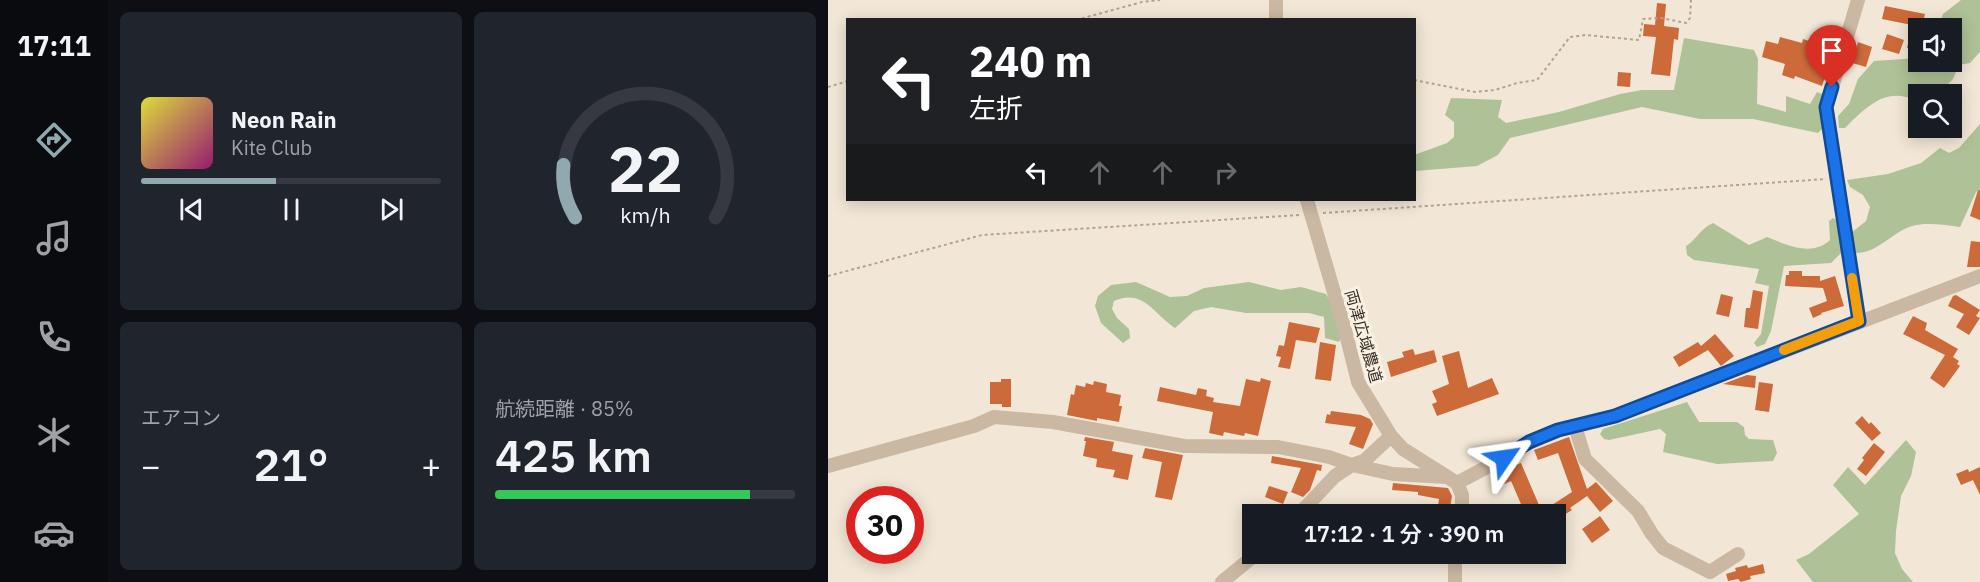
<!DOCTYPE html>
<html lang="ja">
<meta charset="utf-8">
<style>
:root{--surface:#171b24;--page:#20242c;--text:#f1f3f6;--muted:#9ea1a6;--line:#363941;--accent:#90a9af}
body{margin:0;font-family:"IBM Plex Sans","Noto Sans JP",sans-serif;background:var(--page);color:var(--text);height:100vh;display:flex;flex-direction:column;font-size:22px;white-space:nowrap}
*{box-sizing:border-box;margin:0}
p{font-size:20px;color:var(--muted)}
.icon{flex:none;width:33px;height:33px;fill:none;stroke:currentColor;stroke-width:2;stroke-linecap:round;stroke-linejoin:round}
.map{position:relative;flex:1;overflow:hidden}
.details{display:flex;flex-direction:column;gap:12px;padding:12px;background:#0d0f14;width:720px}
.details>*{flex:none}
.hud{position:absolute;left:18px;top:18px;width:570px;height:183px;border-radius:0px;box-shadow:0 3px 15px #0003;background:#202124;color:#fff;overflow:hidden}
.fabs{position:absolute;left:1080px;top:18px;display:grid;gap:12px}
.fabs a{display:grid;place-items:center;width:54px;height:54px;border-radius:0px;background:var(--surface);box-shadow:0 3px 15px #0003;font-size:30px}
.speed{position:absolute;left:18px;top:486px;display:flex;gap:12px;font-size:30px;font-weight:700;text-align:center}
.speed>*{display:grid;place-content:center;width:78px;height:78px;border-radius:50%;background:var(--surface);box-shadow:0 3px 15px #0003;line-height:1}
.speed .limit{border:9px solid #d22;background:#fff;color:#111}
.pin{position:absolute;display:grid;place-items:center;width:51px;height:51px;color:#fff;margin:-62px -26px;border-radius:50% 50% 50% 0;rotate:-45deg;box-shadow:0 0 6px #0007}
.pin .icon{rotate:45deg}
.me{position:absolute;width:66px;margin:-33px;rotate:58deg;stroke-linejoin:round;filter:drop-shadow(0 0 4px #0008)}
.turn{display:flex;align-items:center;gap:21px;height:126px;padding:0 24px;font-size:27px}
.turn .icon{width:78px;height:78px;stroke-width:2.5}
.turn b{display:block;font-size:42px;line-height:51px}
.lanes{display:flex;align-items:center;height:57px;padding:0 24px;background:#0003;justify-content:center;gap:30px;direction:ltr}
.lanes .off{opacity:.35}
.big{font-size:45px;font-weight:600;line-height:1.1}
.details .tile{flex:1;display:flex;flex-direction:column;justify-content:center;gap:9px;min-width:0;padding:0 21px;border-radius:9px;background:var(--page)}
.details .dial{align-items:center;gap:0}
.dial svg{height:156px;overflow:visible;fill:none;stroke:var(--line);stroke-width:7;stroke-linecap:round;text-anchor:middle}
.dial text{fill:var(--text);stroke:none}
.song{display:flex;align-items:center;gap:18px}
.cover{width:72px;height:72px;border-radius:9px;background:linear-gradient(135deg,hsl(60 70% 55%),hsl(320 70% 35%))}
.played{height:6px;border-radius:3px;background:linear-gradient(90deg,var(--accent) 45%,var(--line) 45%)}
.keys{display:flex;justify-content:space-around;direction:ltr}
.heat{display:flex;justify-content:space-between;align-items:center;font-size:33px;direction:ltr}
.charge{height:9px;border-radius:4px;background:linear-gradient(90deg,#34c759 85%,var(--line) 0)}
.details .tiles{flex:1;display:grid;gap:12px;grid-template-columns:repeat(2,1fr)}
.trip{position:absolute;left:414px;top:504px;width:324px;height:60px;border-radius:0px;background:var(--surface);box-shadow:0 3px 15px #0003;font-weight:600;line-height:60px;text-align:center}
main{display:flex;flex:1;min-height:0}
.dock{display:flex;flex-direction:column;width:108px;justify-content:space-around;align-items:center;background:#090b0e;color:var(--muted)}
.dock .icon{width:42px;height:42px}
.dock .on{color:var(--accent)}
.dock b{font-size:27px;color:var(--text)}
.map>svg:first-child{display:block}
.green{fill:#afc196}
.building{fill:#cc6a3a}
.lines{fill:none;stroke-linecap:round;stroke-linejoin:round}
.path{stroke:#b6a28c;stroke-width:2;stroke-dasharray:3 3;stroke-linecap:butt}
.minor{stroke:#cab8a2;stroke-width:14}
.route-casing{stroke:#114b97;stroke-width:15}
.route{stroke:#1a73e8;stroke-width:10}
.slow{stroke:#f59e0b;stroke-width:10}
.labels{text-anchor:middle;stroke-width:6;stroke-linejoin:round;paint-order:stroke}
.street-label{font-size:16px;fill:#342b25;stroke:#faf1e3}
</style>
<main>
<nav class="dock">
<b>17:11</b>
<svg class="icon on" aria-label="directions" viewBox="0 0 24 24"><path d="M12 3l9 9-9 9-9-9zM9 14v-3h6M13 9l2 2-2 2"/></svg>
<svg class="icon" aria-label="music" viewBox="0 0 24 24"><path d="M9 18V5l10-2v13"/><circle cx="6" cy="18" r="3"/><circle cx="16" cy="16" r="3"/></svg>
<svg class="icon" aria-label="phone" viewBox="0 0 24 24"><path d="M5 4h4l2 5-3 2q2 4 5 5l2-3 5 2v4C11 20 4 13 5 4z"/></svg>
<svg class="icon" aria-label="climate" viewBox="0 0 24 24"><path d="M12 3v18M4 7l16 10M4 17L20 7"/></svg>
<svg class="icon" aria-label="car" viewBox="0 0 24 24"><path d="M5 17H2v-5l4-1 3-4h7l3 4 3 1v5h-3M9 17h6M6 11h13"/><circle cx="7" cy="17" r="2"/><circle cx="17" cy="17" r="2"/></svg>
</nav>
<section class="details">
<div class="tiles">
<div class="tile">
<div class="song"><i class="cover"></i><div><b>Neon Rain</b><p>Kite Club</p></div></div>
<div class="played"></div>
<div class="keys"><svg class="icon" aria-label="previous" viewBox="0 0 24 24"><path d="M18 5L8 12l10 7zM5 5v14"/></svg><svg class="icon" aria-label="pause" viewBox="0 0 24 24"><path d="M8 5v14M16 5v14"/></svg><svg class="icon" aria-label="next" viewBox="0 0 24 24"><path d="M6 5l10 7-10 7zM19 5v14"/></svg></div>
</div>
<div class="tile dial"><svg viewBox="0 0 100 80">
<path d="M14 69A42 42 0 1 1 86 69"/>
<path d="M14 69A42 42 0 0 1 8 42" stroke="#90a9af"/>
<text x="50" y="56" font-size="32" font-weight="700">22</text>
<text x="50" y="72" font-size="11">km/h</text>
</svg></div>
<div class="tile"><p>エアコン</p>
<div class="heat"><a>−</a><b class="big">21°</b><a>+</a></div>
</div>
<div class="tile"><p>航続距離 · 85%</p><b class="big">425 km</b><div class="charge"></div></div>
</div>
</section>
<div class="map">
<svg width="1152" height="582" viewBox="0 0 1152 582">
<rect width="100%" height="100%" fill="#f2e7d6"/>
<path class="green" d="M 1133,0 L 1152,0 L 1152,52 L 1142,63 L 1131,65 L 1125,79 L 1110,94 L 1090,94 L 1090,98 C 1082,99 1074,95 1066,96 C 1048,96 1029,116 1017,128 L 1011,128 L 1010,116 L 1021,104 L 1030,79 L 1046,61 L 1090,58 L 1090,62 L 1124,62 L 1124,28 L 1110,28 L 1115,14 Z
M 856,38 L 926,50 L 930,59 L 929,104 L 958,112 L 958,96 L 982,104 L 989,92 L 997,95 L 994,129 L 990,133 L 925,119 L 872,119 L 814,107 L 682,138 L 670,155 L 649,166 L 587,171 L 586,155 L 619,143 L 626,137 L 626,122 L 617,115 L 623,98 L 674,100 L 670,117 L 678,123 L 731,112 L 792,94 L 814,90 L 846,90 Z
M 1152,124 L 1152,189 L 1148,192 L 1132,227 C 1118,225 1099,222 1084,226 C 1064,232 1050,253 1028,253 L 1023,233 L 1038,221 L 1042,207 L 1035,195 L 1022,187 L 1019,180 L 1060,174 L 1093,163 L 1112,148 L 1121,153 L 1131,148 Z
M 1005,218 L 1008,220 L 1015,251 L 1003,263 L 956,266 L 943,331 L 937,344 L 929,347 L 926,343 L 933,334 L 941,286 L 927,283 L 931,269 L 866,260 L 859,255 L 858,246 C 868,240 874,227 885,223 L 921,245 L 939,237 C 959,245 984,257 1002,240 L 1001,221 Z
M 308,282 L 342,297 L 359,296 L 376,288 L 421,282 L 453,290 L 473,287 L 498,294 L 505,305 L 513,337 L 511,342 L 497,338 L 496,317 L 481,313 L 418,313 L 383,307 L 366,311 L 347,328 C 326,314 315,288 286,301 L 284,309 L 289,318 L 301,329 L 302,338 L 295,343 L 273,323 L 267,306 L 270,296 L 283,285 Z
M 859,402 L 871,422 L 909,422 L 916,427 L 917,435 L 921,439 L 945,440 L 949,453 L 945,461 L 889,464 L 835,452 L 838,434 L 832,429 L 781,440 L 776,439 L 772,434 L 775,429 Z
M 1078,440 L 1088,452 L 1083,476 L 1073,496 L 1068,531 L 1067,553 L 1074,569 L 1085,582 L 985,582 L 968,560 L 981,554 L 1031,514 L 1005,485 L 1020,467 L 1037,485 Z"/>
<path class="building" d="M 829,3 L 838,4 L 836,26 L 851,28 L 850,40 L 846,39 L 842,76 L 823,74 L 828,37 L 815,36 L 816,24 L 827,25 Z
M 1057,6 L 1097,14 L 1094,28 L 1090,28 L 1090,50 L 1079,48 L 1084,25 L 1054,19 Z
M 1059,34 L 1076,40 L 1071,54 L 1054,49 Z
M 952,37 L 974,43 L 975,39 L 1006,49 L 994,86 L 967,76 L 966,79 L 954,75 L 957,64 L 934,57 L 938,41 L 950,44 Z
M 1030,42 L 1044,47 L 1038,67 L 1021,62 L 1025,49 L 1028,50 Z
M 790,72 L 803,73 L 802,87 L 789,86 Z
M 1150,190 L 1152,190 L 1152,220 L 1142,216 Z
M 1143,241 L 1152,242 L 1152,267 L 1139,267 Z
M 961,271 L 974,271 L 974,276 L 992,276 L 992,281 L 1007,276 L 1016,306 L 993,313 L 994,314 L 985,318 L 981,308 L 999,301 L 995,288 L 957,286 L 958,275 L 961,275 Z
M 925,290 L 935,292 L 930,329 L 916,327 L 918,308 L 922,308 Z
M 893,294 L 905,297 L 901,317 L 888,314 Z
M 1128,295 L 1152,310 L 1148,316 L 1152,318 L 1141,335 L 1128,327 L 1136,314 L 1120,306 L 1125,296 Z
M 1085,316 L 1099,323 L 1097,330 L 1130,349 L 1125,357 L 1131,361 L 1129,364 L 1132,366 L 1116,388 L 1102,378 L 1117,355 L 1075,334 Z
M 461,322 L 492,328 L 488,343 L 468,340 L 462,369 L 450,367 L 453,357 L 448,356 L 451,345 L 456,346 Z
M 887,334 L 906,356 L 893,366 L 880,350 L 851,367 L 845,357 L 870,342 L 873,346 Z
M 492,342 L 508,345 L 503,381 L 487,379 Z
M 585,349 L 587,355 L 606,350 L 609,362 L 563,377 L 559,362 L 576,357 L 574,352 Z
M 631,351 L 640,388 L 664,378 L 671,394 L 609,416 L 604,404 L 609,402 L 604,391 L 621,384 L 614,356 Z
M 919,375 L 928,376 L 927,388 L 895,384 Z
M 433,378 L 443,381 L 430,436 L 417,433 L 416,436 L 396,432 L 395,436 L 381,433 L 385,412 L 329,401 L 332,387 L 368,395 L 370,388 L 379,390 L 378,396 L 386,398 L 385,402 L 412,406 L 418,379 L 432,382 Z
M 173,379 L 183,379 L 183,407 L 174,407 L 174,404 L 162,404 L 162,382 L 173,382 Z
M 266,381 L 279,384 L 278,392 L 293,395 L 291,406 L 294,406 L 291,422 L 269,418 L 269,421 L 239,415 L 243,394 L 246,395 L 248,385 L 257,387 L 258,383 L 265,385 Z
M 931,382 L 945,384 L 941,412 L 927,410 Z
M 503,411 L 533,415 L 542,419 L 545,424 L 535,449 L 521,444 L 528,427 L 497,423 L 499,414 L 502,415 Z
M 1034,416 L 1041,424 L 1043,422 L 1053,433 L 1044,441 L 1027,423 Z
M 257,437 L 286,442 L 284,451 L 305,455 L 300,480 L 285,477 L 287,470 L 268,467 L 269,459 L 255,456 L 258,441 L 256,441 Z
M 741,437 L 759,489 L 768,482 L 785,501 L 772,512 L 759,496 L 742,508 L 744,510 L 728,520 L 728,514 L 710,514 L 744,492 L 730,453 L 710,460 L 706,450 Z
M 1046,443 L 1057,452 L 1038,476 L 1029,469 L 1036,460 L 1034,458 Z
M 317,448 L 355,455 L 344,500 L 327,497 L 334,462 L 314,458 Z
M 444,456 L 494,465 L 493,471 L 489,470 L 482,490 L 475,497 L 463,492 L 473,468 L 443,463 Z
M 693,463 L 711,505 L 696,511 L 683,481 L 672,486 L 667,473 Z
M 1152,467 L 1152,495 L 1145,480 L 1133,485 L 1128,474 L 1140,469 L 1141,472 Z
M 565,483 L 620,488 L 624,496 L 621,514 L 609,514 L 611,499 L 590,495 L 590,492 L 564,490 Z
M 441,486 L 460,492 L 455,504 L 437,497 Z
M 772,516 L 782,530 L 764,543 L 754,529 Z
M 935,564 L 937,573 L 922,576 L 923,579 L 913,582 L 910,579 L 900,581 L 898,574 L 908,571 L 907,568 L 919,565 L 920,568 Z"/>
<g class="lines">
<path class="path" d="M 248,20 L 314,2 L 332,0
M 586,80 L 647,92 L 667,90 L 689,83 L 709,80 L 742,37 L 757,35 L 811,40 L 815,19 L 833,18 L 858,23 L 862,18 L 863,0
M 0,87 L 20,81
M 495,213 L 998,179
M 0,276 L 154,235 L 471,215"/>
<path class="minor" d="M 448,0 L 448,20
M 1030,0 L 998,107 L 1031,321
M 479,200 L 517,330 L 530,382 L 563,436 L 575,449 L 629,483 L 634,495 L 634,514
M 747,426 L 757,459 L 810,511 L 824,534 L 835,548 L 882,572 L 910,554
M 0,466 L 146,426 L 166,417 L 225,422 L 356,446 L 450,447 L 501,457 L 524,465 L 565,474 L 618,477
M 629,483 L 676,458 L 701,442 L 730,430 L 787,416 L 1152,276
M 471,514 L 507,476 L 524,465 L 536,461 L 563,436
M 627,554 L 627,582
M 394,582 L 428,554"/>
</g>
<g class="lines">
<defs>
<path id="route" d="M 676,458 L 701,442 L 730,430 L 787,416 L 1031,321 L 998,107 L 1004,87"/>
</defs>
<use href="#route" class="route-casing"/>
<use href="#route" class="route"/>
<path class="slow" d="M 956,350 L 1031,321 L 1024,278"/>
</g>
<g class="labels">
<g class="street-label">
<text transform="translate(536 336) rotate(74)" y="6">両津広域農道</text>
</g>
</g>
</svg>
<div class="fabs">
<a><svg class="icon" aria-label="sound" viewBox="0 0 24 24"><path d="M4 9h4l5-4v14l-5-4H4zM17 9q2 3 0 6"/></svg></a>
<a><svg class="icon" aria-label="search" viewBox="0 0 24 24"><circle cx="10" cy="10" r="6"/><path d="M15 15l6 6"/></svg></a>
</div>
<div class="speed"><div class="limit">30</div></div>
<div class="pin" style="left:1004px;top:87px;background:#d93025"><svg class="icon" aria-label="arrive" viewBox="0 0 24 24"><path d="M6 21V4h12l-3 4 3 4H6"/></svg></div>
<svg class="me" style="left:676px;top:458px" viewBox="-20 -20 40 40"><path d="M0-17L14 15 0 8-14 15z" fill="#1a73e8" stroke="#fff" stroke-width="4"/></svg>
<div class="trip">17:12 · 1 分 · 390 m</div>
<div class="hud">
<div class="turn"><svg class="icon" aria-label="left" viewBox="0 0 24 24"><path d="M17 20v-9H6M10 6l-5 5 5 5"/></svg><div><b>240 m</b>左折</div></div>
<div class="lanes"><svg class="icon" aria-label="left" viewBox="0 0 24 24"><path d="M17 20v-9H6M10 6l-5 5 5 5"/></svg><svg class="icon off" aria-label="ahead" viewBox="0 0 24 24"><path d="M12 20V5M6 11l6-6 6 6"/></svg><svg class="icon off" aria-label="ahead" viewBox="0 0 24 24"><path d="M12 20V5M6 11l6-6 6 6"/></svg><svg class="icon off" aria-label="right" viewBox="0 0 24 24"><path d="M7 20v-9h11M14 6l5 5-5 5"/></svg></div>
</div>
</div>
</main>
